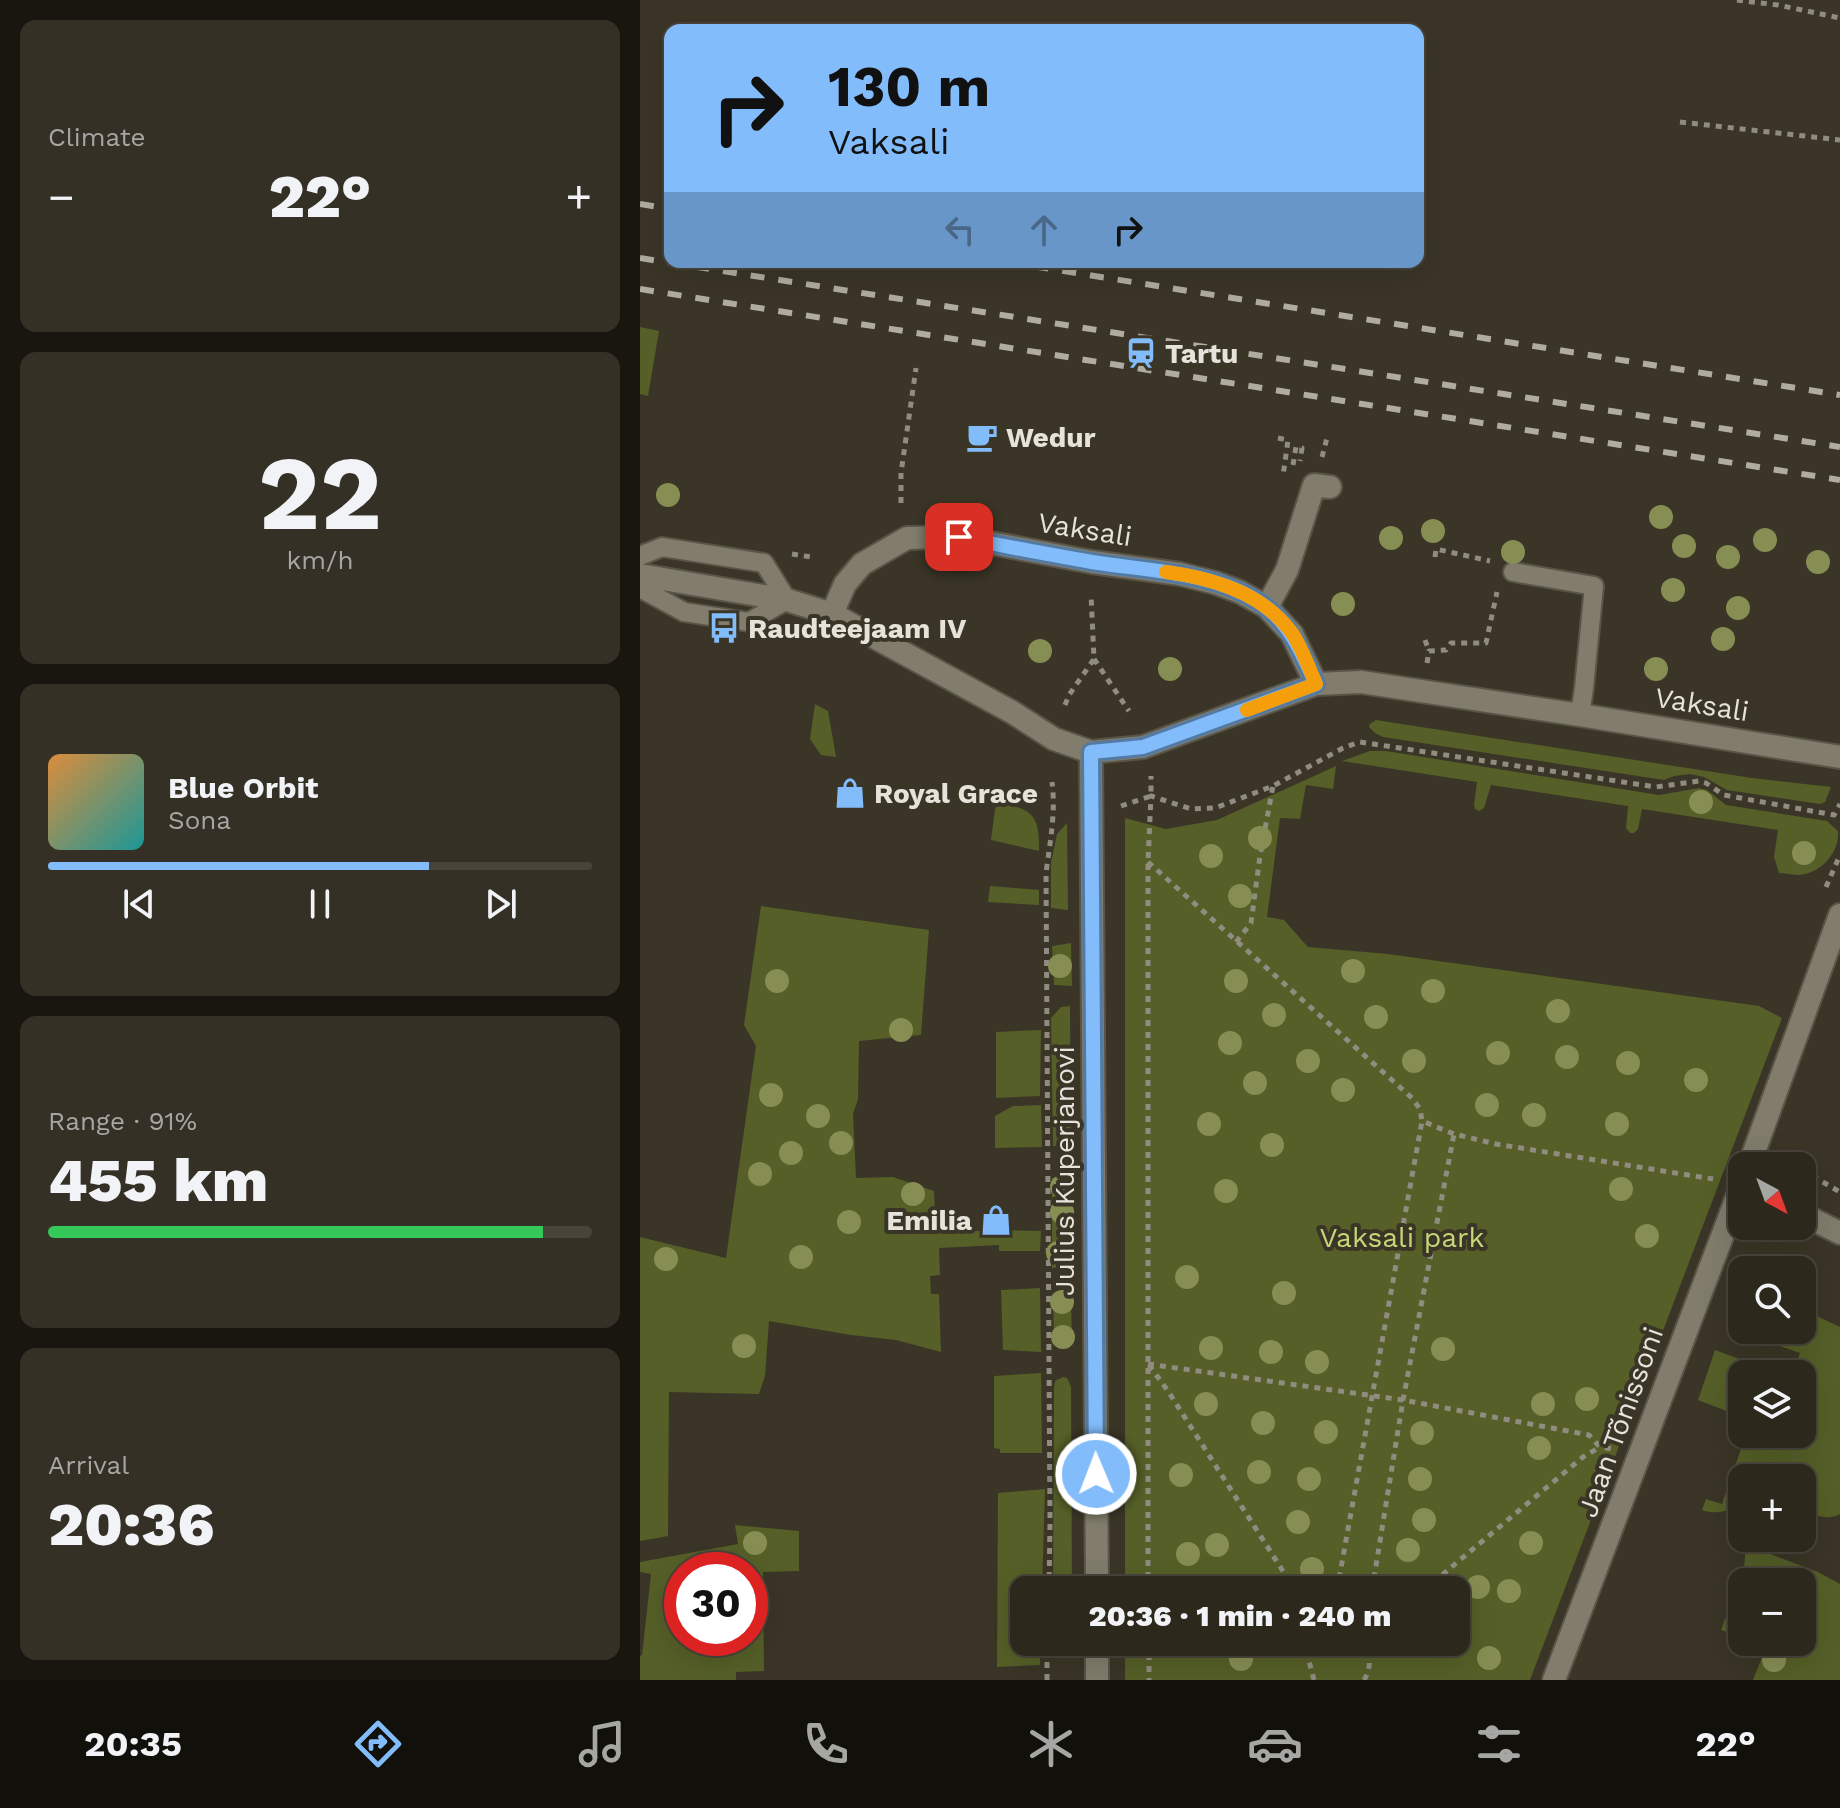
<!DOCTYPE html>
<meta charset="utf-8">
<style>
:root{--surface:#2c281c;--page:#343025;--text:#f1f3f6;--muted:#a6a6a3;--line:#48443b;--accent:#82bcfa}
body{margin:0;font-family:"Work Sans",sans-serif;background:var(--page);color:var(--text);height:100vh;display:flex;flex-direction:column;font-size:30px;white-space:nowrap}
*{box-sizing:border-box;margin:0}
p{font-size:26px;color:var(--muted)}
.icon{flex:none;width:44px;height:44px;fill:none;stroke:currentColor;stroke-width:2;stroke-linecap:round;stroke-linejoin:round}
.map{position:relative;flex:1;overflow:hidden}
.details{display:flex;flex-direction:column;gap:20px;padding:20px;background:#18160f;width:640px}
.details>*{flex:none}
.banner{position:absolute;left:24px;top:24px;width:760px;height:244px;border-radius:16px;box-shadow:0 8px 32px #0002,0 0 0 2px var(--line);background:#82bcfa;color:#111;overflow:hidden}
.needle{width:52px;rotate:139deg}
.fabs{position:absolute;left:1088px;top:1152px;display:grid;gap:16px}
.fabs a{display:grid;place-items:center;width:88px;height:88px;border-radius:16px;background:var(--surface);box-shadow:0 8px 32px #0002,0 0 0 2px var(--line);font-size:40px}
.speed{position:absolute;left:24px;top:1552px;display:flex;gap:16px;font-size:40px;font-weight:700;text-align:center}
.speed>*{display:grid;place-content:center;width:104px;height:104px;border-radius:50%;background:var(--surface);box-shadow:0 8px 32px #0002,0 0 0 2px var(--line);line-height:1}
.speed .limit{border:12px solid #d22;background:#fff;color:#111}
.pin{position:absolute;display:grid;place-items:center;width:68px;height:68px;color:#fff;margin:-34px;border-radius:16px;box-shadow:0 4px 12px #0006}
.me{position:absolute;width:88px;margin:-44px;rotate:359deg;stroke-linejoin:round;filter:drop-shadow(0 0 6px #0008)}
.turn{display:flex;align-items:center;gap:28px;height:168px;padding:0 32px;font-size:36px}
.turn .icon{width:104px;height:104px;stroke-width:2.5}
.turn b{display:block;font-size:56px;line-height:68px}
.lanes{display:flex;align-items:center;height:76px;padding:0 32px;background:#0003;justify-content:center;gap:40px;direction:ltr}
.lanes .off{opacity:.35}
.big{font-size:60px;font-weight:800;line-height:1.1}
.details .tile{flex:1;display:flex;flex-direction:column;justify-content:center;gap:12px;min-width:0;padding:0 28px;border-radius:16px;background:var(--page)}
.details .dial{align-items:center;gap:0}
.dial b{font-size:104px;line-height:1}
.song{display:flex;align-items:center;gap:24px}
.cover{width:96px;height:96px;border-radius:12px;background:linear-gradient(135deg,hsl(30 70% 55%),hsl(180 70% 35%))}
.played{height:8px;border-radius:4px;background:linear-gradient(90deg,var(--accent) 70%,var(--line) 70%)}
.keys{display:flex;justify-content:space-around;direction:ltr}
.heat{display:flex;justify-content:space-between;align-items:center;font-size:44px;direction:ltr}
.charge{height:12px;border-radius:6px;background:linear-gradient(90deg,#34c759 91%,var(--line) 0)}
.trip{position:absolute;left:370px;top:1576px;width:460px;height:80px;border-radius:16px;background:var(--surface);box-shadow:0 8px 32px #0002,0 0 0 2px var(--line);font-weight:800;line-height:80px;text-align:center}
.tabs{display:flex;height:128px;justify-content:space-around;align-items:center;background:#12100b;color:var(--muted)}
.tabs .icon{width:56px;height:56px}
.tabs .on{color:var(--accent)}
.tabs b{font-size:36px;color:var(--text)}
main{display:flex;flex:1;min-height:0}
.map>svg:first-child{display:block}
.green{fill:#555f27;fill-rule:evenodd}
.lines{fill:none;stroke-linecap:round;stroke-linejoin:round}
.service-casing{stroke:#585447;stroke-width:22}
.minor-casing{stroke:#585447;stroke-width:26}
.tertiary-casing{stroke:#585447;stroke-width:26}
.path{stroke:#908c80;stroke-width:5;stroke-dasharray:6 6;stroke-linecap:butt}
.service{stroke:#817c6b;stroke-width:18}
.minor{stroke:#817c6b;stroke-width:22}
.tertiary{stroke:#817c6b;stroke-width:22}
.rail{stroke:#b0aca1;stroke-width:6;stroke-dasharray:14 14;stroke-linecap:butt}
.tree{fill:#868e53}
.route-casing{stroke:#547aa2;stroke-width:20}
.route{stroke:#82bcfa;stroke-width:14}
.slow{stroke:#f59e0b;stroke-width:14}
.labels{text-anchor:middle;stroke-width:8;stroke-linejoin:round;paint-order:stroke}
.poi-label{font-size:28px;font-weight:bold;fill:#e6e3da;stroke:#3a3526;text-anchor:start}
.street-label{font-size:28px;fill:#e6e3da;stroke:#3a3526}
.park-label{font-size:28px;fill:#c5d677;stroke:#3a3526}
</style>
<main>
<section class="details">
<div class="tile"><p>Climate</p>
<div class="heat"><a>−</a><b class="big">22°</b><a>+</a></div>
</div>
<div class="tile dial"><b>22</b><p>km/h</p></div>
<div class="tile">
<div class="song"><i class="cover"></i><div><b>Blue Orbit</b><p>Sona</p></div></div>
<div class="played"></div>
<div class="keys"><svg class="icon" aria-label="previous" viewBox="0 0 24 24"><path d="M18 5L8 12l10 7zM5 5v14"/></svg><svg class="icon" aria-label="pause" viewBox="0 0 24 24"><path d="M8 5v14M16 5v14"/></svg><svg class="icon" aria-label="next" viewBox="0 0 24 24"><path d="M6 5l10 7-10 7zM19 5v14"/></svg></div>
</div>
<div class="tile"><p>Range · 91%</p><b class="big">455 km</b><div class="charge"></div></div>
<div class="tile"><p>Arrival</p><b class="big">20:36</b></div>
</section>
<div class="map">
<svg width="1200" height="1680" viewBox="0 0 1200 1680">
<rect width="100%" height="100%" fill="#3a3526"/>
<path class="green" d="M 0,327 L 19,331 L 8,396 L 0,394 Z
M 175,704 L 188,711 L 196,757 L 181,755 L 170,739 Z
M 736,720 L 1112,778 L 1191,787 L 1185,802 L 1180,804 L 1087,790 L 1064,777 L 1050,774 L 1034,776 L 1024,780 L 743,737 L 735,733 L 729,727 L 730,724 Z
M 730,751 L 746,751 L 1019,795 L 1059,788 L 1067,790 L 1086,805 L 1187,821 L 1198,831 C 1200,853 1180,874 1159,875 C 1153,875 1145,873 1139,873 L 1134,857 L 1138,830 L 1002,809 L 998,829 L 994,833 L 990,833 L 986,828 L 988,806 L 851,785 L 844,808 L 839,811 L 835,809 L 834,805 L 837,782 L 702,761 Z
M 696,766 L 693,789 L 666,785 L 660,819 L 640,818 L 627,917 L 644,920 L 668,947 L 748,954 L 1119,1006 L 1142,1018 L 890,1680 L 485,1680 L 485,1642 L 816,1642 L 816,1590 L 485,1590 L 485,818 L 526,829 L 577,820 Z
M 356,802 C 391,809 400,813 399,851 L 351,840 Z
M 427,823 L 428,910 L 411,908 L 411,863 L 417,834 Z
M 350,886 L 399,890 L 399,905 L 348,902 Z
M 121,906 L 289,930 L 281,1035 L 219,1041 L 218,1099 L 213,1114 L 216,1178 L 253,1177 L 294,1191 L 296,1233 L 358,1230 L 401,1231 L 400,1251 L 359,1251 L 359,1245 L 299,1248 L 300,1275 L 290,1276 L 291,1294 L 299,1294 L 301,1352 L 256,1340 L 211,1335 L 129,1321 L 125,1376 L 119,1394 L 29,1392 L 28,1536 L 0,1541 L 0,1237 L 86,1258 L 116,1046 L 104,1025 Z
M 431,943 L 432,986 L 414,985 L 412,946 Z
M 430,1006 L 431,1146 L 413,1146 L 411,1018 L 421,1007 Z
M 401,1030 L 400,1096 L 356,1098 L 356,1032 Z
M 401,1105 L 402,1147 L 355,1148 L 355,1116 L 373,1106 Z
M 432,1175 L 431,1257 C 427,1266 421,1267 412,1268 L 412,1178 Z
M 400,1288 L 401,1352 L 363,1350 L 361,1290 Z
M 422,1291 L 431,1293 L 432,1344 L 428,1348 L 422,1348 L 415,1344 L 414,1339 L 413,1300 L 415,1295 Z
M 1162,1309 L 1200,1327 L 1200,1514 C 1188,1521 1174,1515 1162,1510 L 1162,1478 L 1102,1478 L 1102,1506 C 1088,1509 1077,1516 1062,1510 L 1066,1499 L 1082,1504 L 1106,1434 L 1162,1434 L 1162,1374 L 1153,1374 L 1160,1353 L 1140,1346 L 1147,1330 L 1162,1330 Z
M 1075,1350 L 1141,1374 L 1102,1374 L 1102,1417 L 1058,1400 Z
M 401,1373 L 402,1453 L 360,1453 L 360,1449 L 354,1448 L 354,1376 Z
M 423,1377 L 427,1378 L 431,1387 L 432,1590 L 413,1590 L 414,1389 L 415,1381 Z
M 405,1489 L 402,1590 L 384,1590 L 384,1642 L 400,1642 L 400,1665 L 357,1667 L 358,1493 Z
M 95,1525 L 159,1531 L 159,1571 L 123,1572 L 124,1671 L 96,1672 L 96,1680 L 0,1680 L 0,1656 L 2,1655 L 11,1574 L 0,1572 L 0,1562 L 98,1544 ZM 42,1570 L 110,1570 L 110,1638 L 42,1638 Z
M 1106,1545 L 1178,1572 L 1200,1584 L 1200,1680 L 1113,1680 L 1126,1647 L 1113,1642 L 1162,1642 L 1162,1582 L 1102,1582 L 1102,1638 L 1081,1630 L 1104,1568 Z"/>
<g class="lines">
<defs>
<path id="service" d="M 0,556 L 22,547 L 124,563 L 147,600 L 109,622 L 44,612 L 0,588
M 873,572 L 954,586 L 944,688 L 940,715"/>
<path id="minor" d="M 627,607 L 647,570 L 674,485 L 690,487
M 192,614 L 205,584 L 222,564 L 267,538 L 319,537 L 452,562 L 540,574 L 576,583 L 600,592 L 627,607 L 652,634 L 676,684
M 451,752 L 457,1590
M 1109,1166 L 1200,915
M 1162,1214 L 1200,1233
M 457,1642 L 457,1680
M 914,1680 L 1102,1184"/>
<path id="tertiary" d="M 0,575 L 147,600 L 192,614 L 372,712 L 414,739 L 451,752 L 503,747 L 676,684 L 721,682 L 940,715 L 1200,757"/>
</defs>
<use href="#service" class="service-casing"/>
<use href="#minor" class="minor-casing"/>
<use href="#tertiary" class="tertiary-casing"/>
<path class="path" d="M 1097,0 L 1138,5 L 1200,18
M 1040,122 L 1200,140
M 638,438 L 648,440 L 643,476
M 682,457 L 688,434
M 653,465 L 656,447 L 662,448 L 660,461
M 261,503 L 261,473 L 276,368
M 152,554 L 171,557
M 795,557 L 796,549 L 850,561
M 785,640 L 789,651
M 454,659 L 489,711
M 787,663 L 789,651 L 806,650 L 811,643 L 846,643 L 857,592
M 425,705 L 429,695 L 454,659 L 451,594
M 481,806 L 511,796 L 511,776
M 508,862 L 772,1098 L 780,1109 L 782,1121 L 814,1134 L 856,1144 L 1073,1179
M 1186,887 L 1200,855
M 596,942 L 611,923 L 620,856 L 633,786
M 1141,1159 L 1154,1166
M 1162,1170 L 1200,1192
M 508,1364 L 763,1400 L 949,1435 L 960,1447 L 972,1449
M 509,1365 L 528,1391 L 655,1590
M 409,1590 L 410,1522 L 406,873 C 410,842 416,813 412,782
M 508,1590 L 508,862 L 511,796 L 551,809 L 575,808 L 633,786 L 703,748 L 720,742 L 1016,787 L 1059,781 L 1066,783 L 1084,795 L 1194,815 L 1200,804
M 697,1590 L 782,1121
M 732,1590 L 763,1400 L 814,1134
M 784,1590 L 943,1457 L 960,1447
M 509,1642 L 509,1680
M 407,1680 L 407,1642
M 674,1680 L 668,1657 L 675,1642
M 724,1680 C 732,1667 730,1656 725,1642"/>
<use href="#service" class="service"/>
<use href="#minor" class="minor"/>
<use href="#tertiary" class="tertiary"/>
<path class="rail" d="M 0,204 L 30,209
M 0,258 L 1200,447
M 367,262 L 1200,395
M 0,289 L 1200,480"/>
</g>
<g class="tree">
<circle cx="28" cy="495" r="12"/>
<circle cx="1021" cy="517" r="12"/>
<circle cx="793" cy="531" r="12"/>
<circle cx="751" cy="538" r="12"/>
<circle cx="1125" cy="540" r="12"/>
<circle cx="1044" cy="546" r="12"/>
<circle cx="873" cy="552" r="12"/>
<circle cx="1088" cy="557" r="12"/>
<circle cx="1178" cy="562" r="12"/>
<circle cx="1033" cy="590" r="12"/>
<circle cx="703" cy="604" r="12"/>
<circle cx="1098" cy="608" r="12"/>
<circle cx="1083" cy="639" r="12"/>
<circle cx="400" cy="651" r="12"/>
<circle cx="530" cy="669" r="12"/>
<circle cx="1016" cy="669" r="12"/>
<circle cx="1061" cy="802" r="12"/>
<circle cx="620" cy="838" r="12"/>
<circle cx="1164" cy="853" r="12"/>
<circle cx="571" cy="856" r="12"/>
<circle cx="600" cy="896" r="12"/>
<circle cx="420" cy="966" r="12"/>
<circle cx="713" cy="971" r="12"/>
<circle cx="137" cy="981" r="12"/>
<circle cx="596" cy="981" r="12"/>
<circle cx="793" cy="991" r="12"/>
<circle cx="918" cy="1011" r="12"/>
<circle cx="634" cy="1015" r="12"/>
<circle cx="736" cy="1017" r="12"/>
<circle cx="261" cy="1030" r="12"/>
<circle cx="590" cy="1043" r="12"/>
<circle cx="858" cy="1053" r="12"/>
<circle cx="927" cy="1057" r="12"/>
<circle cx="668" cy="1061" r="12"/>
<circle cx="774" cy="1061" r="12"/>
<circle cx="988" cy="1063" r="12"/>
<circle cx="1056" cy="1080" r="12"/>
<circle cx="615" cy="1083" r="12"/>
<circle cx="703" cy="1090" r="12"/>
<circle cx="131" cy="1095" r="12"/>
<circle cx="847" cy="1105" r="12"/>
<circle cx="894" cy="1115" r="12"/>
<circle cx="178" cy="1116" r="12"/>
<circle cx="569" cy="1124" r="12"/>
<circle cx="977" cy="1124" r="12"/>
<circle cx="201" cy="1143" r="12"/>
<circle cx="632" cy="1145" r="12"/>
<circle cx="151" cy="1153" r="12"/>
<circle cx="120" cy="1174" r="12"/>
<circle cx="422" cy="1187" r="12"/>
<circle cx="981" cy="1189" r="12"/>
<circle cx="586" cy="1191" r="12"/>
<circle cx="273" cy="1194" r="12"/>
<circle cx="422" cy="1212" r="12"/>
<circle cx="209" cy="1222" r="12"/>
<circle cx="1007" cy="1236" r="12"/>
<circle cx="418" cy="1253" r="12"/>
<circle cx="161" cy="1257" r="12"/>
<circle cx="26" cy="1259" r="12"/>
<circle cx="547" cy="1277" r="12"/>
<circle cx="644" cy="1293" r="12"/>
<circle cx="422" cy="1302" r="12"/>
<circle cx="423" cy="1337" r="12"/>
<circle cx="104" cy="1346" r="12"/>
<circle cx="571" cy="1348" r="12"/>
<circle cx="803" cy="1349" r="12"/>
<circle cx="631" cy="1352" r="12"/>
<circle cx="677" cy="1362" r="12"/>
<circle cx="947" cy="1399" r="12"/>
<circle cx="566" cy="1404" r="12"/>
<circle cx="903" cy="1404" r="12"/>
<circle cx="623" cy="1423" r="12"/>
<circle cx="686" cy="1432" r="12"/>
<circle cx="782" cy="1433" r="12"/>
<circle cx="899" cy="1448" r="12"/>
<circle cx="619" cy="1472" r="12"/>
<circle cx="541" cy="1475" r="12"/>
<circle cx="669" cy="1479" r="12"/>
<circle cx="780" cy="1479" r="12"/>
<circle cx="784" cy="1520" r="12"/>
<circle cx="658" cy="1522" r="12"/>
<circle cx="115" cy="1543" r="12"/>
<circle cx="891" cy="1543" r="12"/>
<circle cx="577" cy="1545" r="12"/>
<circle cx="768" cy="1550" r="12"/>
<circle cx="548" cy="1554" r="12"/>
<circle cx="672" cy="1569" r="12"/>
<circle cx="838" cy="1587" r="12"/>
<circle cx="869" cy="1591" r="12"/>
<circle cx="849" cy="1658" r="12"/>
<circle cx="601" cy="1659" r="12"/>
<circle cx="1134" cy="1660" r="12"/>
</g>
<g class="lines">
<defs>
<path id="route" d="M 319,537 C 363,546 407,554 452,562 C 506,571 583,572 627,608 C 652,627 663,656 676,684 L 503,747 L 451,752 L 456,1474"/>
</defs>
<use href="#route" class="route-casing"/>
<use href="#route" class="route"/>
<path class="slow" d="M 526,572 C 572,578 624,594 652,633 C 662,648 669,668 676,684 L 607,710"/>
</g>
<defs>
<symbol id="station-bare" viewBox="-9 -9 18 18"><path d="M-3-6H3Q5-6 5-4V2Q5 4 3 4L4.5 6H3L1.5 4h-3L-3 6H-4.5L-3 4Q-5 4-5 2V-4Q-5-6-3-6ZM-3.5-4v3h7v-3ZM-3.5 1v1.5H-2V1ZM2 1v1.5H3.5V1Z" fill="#82bcfa" stroke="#3a3526" stroke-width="2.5" paint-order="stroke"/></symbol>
<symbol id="cafe-bare" viewBox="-9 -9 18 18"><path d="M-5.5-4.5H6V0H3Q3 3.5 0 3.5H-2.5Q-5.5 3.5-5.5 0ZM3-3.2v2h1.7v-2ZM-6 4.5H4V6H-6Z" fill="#82bcfa" stroke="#3a3526" stroke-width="2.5" paint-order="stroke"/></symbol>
<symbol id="bus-bare" viewBox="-9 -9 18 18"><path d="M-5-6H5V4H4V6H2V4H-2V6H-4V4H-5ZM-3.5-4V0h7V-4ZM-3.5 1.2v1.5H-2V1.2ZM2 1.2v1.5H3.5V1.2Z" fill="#82bcfa" stroke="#3a3526" stroke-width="2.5" paint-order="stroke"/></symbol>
<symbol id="shop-bare" viewBox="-9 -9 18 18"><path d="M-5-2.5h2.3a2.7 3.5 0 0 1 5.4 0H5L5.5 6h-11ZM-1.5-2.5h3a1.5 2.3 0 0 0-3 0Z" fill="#82bcfa" stroke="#3a3526" stroke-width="2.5" paint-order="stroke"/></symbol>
</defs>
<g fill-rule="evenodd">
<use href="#station-bare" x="479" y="331" width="44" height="44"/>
<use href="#cafe-bare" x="320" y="415" width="44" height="44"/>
<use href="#bus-bare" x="62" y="606" width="44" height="44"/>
<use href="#shop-bare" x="188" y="771" width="44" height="44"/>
<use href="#shop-bare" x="334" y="1198" width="44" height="44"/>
</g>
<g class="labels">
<g class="poi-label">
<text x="525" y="363">Tartu</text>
<text x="366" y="447">Wedur</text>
<text x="108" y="638">Raudteejaam IV</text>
<text x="234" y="803">Royal Grace</text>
<text x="332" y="1230" text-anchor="end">Emilia</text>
</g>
<g class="street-label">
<text transform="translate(445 529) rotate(9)" y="10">Vaksali</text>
<text transform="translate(1062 704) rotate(9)" y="10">Vaksali</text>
<text transform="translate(424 1171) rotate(-90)" y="10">Julius Kuperjanovi</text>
<text transform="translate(980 1422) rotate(-70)" y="10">Jaan Tõnissoni</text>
</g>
<g class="park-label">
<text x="762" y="1247">Vaksali park</text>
</g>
</g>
</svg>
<div class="fabs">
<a><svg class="needle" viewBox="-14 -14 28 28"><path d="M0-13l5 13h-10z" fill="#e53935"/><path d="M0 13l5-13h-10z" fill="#a6a6a3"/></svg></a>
<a><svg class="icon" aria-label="search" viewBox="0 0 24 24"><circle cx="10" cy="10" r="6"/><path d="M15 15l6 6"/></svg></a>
<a><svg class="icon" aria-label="layers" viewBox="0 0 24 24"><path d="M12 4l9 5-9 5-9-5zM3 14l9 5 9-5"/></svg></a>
<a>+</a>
<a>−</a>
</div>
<div class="speed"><div class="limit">30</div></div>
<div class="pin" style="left:319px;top:537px;background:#d93025"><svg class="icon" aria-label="arrive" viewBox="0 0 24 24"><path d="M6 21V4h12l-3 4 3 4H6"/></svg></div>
<svg class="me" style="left:456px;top:1474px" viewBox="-20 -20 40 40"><circle r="17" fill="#82bcfa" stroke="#fff" stroke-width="3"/><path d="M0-11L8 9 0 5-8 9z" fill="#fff"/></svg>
<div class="trip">20:36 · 1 min · 240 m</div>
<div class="banner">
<div class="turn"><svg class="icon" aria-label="right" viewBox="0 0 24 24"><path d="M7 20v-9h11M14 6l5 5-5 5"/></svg><div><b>130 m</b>Vaksali</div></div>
<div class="lanes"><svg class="icon off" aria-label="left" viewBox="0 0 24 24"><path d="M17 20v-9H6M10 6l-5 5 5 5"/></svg><svg class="icon off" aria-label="ahead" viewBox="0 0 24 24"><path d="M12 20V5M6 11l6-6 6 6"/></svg><svg class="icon" aria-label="right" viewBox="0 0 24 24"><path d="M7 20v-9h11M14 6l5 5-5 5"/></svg></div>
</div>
</div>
</main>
<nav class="tabs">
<b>20:35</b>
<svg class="icon on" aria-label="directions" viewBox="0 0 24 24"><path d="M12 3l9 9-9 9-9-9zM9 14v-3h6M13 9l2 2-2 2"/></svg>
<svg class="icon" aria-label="music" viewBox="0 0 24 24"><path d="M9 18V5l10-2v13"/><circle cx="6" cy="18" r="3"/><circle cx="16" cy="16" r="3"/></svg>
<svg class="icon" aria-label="phone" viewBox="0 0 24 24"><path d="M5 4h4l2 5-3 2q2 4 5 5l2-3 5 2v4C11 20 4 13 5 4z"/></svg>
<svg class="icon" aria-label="climate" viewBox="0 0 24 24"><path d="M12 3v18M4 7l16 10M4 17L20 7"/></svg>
<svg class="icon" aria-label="car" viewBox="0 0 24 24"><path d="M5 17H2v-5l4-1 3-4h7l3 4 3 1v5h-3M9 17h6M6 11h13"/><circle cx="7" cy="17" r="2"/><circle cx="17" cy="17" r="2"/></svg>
<svg class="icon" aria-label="filters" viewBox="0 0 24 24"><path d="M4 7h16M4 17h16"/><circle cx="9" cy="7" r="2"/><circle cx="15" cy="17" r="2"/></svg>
<b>22°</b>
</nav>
